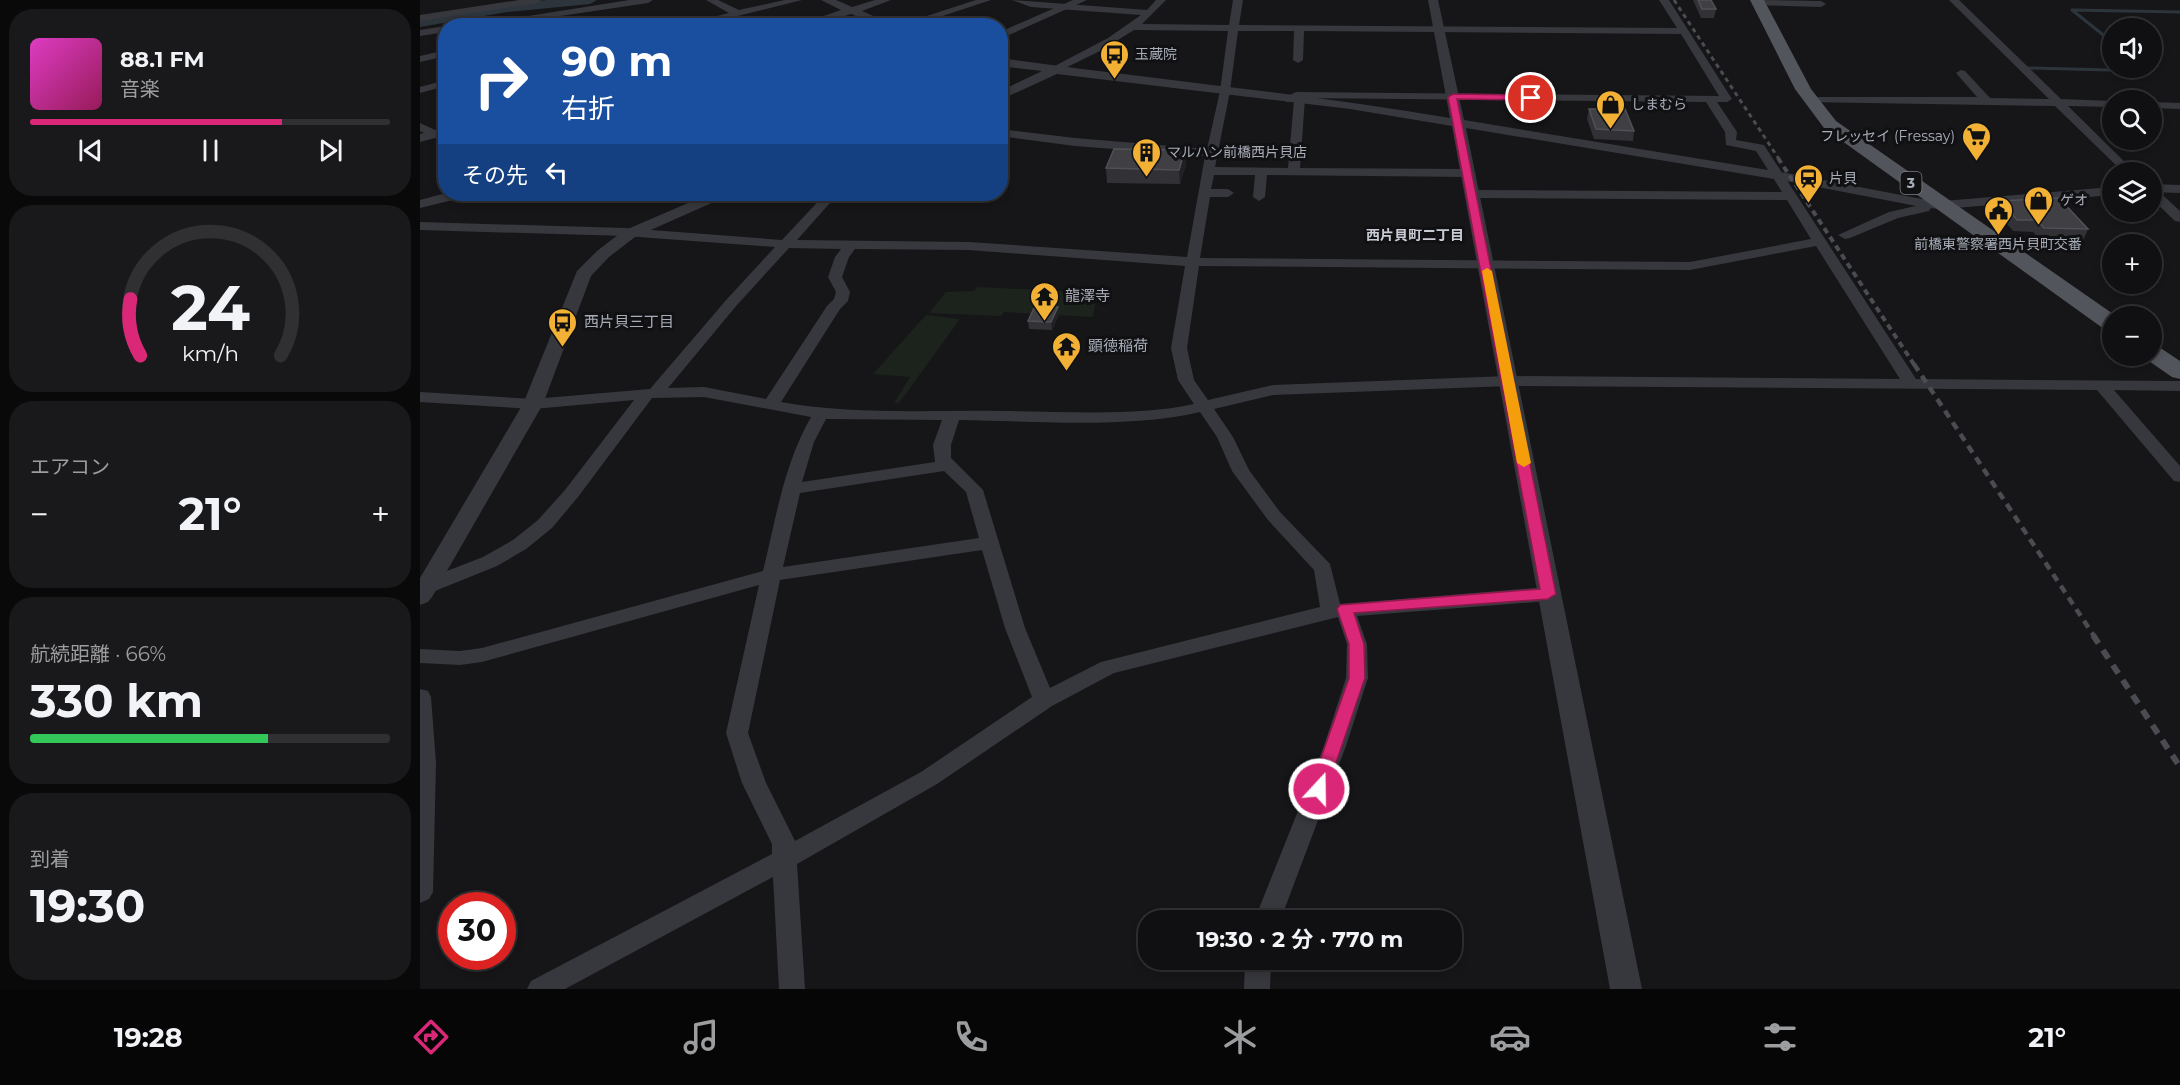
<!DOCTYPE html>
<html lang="ja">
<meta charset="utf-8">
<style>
:root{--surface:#101012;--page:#19191b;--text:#f1f3f6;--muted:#9c9d9f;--line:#303032;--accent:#db2777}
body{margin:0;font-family:Montserrat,"Noto Sans JP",sans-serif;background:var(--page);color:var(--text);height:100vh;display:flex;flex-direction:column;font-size:22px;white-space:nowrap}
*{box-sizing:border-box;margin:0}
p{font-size:20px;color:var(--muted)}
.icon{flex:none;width:33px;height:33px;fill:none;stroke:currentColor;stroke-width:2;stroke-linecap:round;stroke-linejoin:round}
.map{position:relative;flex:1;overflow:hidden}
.drawer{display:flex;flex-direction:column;gap:9px;padding:9px;background:#09090a;width:420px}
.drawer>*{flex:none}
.guide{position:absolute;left:18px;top:18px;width:570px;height:183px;border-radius:24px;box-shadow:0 3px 9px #0003,0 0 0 2px var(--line);background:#1a4fa0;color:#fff;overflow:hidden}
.tools{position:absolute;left:1682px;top:18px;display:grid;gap:12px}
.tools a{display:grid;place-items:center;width:60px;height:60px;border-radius:50%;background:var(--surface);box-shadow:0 3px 9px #0003,0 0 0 2px var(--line);font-size:30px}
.speed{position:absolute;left:18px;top:892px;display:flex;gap:12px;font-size:30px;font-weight:700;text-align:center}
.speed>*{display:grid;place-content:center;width:78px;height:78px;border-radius:50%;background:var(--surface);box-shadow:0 3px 9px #0003,0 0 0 2px var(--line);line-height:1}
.speed .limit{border:9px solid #d22;background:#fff;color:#111}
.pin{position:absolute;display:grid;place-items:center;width:51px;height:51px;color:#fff;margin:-26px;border:3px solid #fff;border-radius:50%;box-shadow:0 2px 6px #0007}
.me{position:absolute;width:66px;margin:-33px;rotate:21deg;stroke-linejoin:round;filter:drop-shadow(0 0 4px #0008)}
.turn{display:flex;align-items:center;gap:21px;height:126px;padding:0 24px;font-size:27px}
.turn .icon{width:78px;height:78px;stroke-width:2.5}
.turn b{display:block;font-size:42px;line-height:51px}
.then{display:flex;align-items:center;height:57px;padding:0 24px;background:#0003;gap:12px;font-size:22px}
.big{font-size:45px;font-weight:700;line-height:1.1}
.drawer .tile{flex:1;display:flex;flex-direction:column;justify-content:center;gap:9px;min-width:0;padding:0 21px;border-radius:24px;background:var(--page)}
.drawer .dial{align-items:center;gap:0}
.dial svg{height:156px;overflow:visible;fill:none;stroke:var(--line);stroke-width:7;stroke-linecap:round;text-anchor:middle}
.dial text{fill:var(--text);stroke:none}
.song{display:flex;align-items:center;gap:18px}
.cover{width:72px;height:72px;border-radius:9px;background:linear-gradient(135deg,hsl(310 70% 55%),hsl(330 70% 35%))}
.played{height:6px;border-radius:3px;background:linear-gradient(90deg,var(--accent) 70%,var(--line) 70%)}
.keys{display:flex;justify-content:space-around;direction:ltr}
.heat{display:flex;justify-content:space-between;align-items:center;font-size:33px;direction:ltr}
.charge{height:9px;border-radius:4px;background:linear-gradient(90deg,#34c759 66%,var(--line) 0)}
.trip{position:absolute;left:718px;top:910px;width:324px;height:60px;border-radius:24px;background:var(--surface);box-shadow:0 3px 9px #0003,0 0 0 2px var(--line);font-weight:700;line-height:60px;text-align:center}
.dock{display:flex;height:96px;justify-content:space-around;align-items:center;background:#060607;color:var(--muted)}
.dock .icon{width:42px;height:42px}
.dock .on{color:var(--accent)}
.dock b{font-size:27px;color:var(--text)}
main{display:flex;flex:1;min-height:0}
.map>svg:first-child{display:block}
.green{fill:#1c231d}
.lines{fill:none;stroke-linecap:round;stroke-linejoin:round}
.stream{stroke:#2c353c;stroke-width:3}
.river{fill:#2c353c;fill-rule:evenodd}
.minor{fill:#37383d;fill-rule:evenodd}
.tertiary{fill:#37383d;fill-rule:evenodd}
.primary{fill:#53555c;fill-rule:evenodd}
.rail-far3{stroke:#4a4c52;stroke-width:3;stroke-dasharray:4.5 4;stroke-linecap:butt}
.rail-far2{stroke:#4a4c52;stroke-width:4;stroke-dasharray:6 4.5;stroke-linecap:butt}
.rail-far1{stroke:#4a4c52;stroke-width:4.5;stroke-dasharray:8 6;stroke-linecap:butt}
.rail{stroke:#4a4c52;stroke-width:6;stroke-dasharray:10 8;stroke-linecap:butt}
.wall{fill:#323236}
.shaded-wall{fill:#212124}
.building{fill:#3f3f44;stroke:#4f5156;stroke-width:1.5}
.route{fill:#db2777;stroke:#8e194d;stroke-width:1.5}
.slow{fill:#f59e0b}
.labels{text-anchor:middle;stroke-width:6;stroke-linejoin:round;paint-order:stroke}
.far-poi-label{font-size:14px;fill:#a8adb8;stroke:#111113;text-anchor:start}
.shield{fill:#111113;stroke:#7b7e86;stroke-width:1.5}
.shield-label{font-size:14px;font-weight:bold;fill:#a8adb8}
.far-neighbourhood-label{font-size:14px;font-weight:bold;fill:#c9ccd4;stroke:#111113}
.poi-label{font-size:15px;fill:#a8adb8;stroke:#111113;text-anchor:start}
</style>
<main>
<section class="drawer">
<div class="tile">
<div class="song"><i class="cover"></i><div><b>88.1 FM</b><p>音楽</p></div></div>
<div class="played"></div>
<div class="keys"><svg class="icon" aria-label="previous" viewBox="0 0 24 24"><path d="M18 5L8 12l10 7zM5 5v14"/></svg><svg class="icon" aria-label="pause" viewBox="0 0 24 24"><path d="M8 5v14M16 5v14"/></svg><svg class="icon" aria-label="next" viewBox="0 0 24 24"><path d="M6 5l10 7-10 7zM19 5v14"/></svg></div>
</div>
<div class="tile dial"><svg viewBox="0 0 100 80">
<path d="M14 69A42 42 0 1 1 86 69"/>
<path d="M14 69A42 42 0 0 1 9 40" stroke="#db2777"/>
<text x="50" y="56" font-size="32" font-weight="700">24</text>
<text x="50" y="72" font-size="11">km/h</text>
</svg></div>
<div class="tile"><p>エアコン</p>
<div class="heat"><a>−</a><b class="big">21°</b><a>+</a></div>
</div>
<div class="tile"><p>航続距離 · 66%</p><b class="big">330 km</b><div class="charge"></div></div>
<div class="tile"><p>到着</p><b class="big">19:30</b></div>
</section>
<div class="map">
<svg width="1760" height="989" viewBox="0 0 1760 989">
<rect width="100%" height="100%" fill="#161618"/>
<path class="green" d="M 558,287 L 661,292 L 670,303 L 675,304 L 673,317 L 584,312 L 581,316 L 509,313 L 526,292 L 554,291 Z
M 506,315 L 540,319 L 479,403 L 474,403 L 490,377 L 453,374 Z"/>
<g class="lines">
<path class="stream" d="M 1692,42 L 1652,10 L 1760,12
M 1609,68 L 1728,71 L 1723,68"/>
<path class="river" d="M 127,0 L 177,0 L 170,4 L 87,12 L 0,27 L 0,19 L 87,4 Z"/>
<path class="minor" d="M 99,0 L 122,0 L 117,3 L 0,21 L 0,15 Z
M 209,0 L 233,0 L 228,3 L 73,26 L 46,26 Z
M 286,0 L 298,0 L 319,10 L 365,0 L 382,0 L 277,26 L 258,26 L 309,13 Z
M 556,0 L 571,0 L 492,26 L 476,26 Z
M 592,0 L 727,10 L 736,0 L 746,0 L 722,24 L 809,25 L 813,0 L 823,0 L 819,25 L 1257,28 L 1239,0 L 1249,0 L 1312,99 L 1307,102 L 1297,102 L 1317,132 L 1316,140 L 1344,145 L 1496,379 L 1760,381 L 1760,391 L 1694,390 L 1760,466 L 1760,482 L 1754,481 L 1677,390 L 1088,386 L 853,395 L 794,409 L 813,437 L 829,470 L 860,512 L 910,564 L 920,604 L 1128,587 L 1135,589 L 1138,594 L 1135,599 L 1128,601 L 937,616 L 947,644 L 948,678 L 926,746 L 860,921 L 834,921 L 904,746 L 926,678 L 927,644 L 918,617 L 694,673 L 632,706 L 517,784 L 377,864 L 385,989 L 359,989 L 353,877 L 145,989 L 107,989 L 111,981 L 352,854 L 352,844 L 322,783 L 306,733 L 339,585 L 62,662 L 40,665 L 0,663 L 0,649 L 40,651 L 62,648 L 343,571 C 356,518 364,464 391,417 L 284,397 L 232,398 L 158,497 L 132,528 L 106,549 L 77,566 L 15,591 L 8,592 L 1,591 L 1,581 L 63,557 L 93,540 L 118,520 L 145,490 L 214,400 L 113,409 L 0,402 L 0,392 L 113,399 L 230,389 L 307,299 L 355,247 L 205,236 L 0,230 L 0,222 L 205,228 L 362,240 L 405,194 L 418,194 L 377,240 L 549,242 L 767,257 L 785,156 L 655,146 L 580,136 L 580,129 L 655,138 L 787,149 L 800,91 L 808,31 L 714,30 L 680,51 L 633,74 L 629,73 L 629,69 L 688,38 L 721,15 L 611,7 ZM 818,31 L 874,31 L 873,60 L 878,63 L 883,60 L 884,31 L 1261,34 L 1299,96 L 876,92 L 862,99 L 867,102 L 874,100 L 868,168 L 795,167 L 810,91 ZM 885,98 L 1286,102 L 1305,132 L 1306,145 L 1336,151 L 1362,192 L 1052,190 L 1046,194 L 1052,198 L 1367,200 L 1391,239 L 1270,262 L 780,258 L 790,197 L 808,197 L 814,193 L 808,189 L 791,189 L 794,175 L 835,175 L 833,197 L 839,201 L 845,197 L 847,175 L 1048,177 L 1054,173 L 1048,169 L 880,168 ZM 1396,246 L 1480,379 L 1088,376 L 853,385 L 788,400 L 774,380 L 767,348 L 779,266 L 1270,270 ZM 369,248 L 421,249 L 415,257 L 408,277 L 416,292 L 414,299 L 407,306 L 346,399 L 284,387 L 248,388 L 317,305 ZM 435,249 L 549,250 L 765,266 L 751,348 L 758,380 L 774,404 C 717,417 638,411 579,411 C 506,410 432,415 361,402 L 420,309 L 428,301 L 430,292 L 422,277 L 429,257 ZM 780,412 L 797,437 L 812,471 L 848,520 L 894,570 L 900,607 L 681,662 L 630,688 L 605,628 L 563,490 L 531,458 L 531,445 L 539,420 C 613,421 708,429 780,412 ZM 406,419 L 522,420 L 513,445 L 515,462 L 382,482 L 394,442 ZM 524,471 L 546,492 L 559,538 L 363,567 L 380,493 ZM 562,550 L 585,628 L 612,697 L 501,772 L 375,841 L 346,783 L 328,733 L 360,580 Z
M 1338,0 L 1401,1 L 1406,4 L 1401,7 L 1335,5 L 1333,3 Z
M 1529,0 L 1539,0 L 1641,99 L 1692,101 L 1692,107 L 1648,106 L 1715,172 L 1703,172 L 1635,106 L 1386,102 L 1386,98 L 1390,97 L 1557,97 L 1536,73 L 1541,70 L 1545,71 L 1570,98 L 1629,99 Z
M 26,26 L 26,32 L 0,36 L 0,30 Z
M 26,50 L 26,56 L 0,62 L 0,56 Z
M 26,80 L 26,86 L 0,93 L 0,87 Z
M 1731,102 L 1760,103 L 1760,109 L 1731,108 Z
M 0,123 L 26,135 L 26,143 L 0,131 Z
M 1731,187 L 1735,188 L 1760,211 L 1760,222 L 1755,221 L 1731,198 Z
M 1507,200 L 1513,204 L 1509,211 L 1478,218 L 1430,238 L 1425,239 L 1418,235 L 1469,212 L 1500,205 Z
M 0,689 L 8,691 L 11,697 L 16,763 L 13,892 L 9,899 L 0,903 Z
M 825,960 L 851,960 L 850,989 L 824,989 Z"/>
<path class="tertiary" d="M 401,0 L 416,0 L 432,7 L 455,0 L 471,0 L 442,11 L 476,26 L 460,26 L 431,14 L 393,26 L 375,26 L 421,10 Z
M 653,0 L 667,0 L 580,39 L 580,32 Z
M 1008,0 L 1018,0 L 1044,120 L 1372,174 L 1507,200 L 1523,201 L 1692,187 L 1692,195 L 1523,209 L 1507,208 L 1372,182 L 1046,128 L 1222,989 L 1190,989 L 1032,126 L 930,109 L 637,74 L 580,100 L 580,91 L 622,71 L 580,66 L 580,58 C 730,79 881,93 1030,118 Z
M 26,127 L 26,135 L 0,142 L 0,134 Z
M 1731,184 L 1760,185 L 1760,193 L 1731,192 Z
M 26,193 L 47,194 L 45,197 L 0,208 L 0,200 Z
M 289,194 L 307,194 L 305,197 L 215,237 L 189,257 L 171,276 L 123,404 L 12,597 L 8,602 L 0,605 L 0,578 L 103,404 L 157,271 L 177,251 L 203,231 Z"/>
<path class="primary" d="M 1330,0 L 1344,0 L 1391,89 L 1416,121 L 1696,316 L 1692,316 L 1692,331 L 1684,329 L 1404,128 L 1375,89 Z
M 1731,345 L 1739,347 L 1760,361 L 1760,379 L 1752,377 L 1723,357 L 1731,356 Z"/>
<path class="rail-far3" d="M 1254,0 L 1359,159"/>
<path class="rail-far2" d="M 1358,158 L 1495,366"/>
<path class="rail-far1" d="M 1494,364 L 1674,636"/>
<path class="rail" d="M 1673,635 L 1760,767"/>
</g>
<path class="wall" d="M 1273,0 L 1291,0 L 1296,9 L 1294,18 L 1281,18 Z
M 1169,109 L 1214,131 L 1213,141 L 1174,139 L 1167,119 Z
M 765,150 L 766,165 L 760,184 L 687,183 L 686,168 Z
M 1581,201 L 1668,229 L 1663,241 L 1620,239 L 1613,232 L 1593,231 L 1577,212 Z
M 638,307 L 639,315 L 632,330 L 609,329 L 608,321 Z"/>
<path class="shaded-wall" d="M 765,150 L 766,165 L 760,184 L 759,170 Z
M 638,307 L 639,315 L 632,330 L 631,322 Z"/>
<path class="building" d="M 1278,0 L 1291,0 L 1296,9 L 1282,9 Z
M 1169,109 L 1205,109 L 1214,131 L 1176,129 Z
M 694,149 L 765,150 L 759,170 L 686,168 Z
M 1639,198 L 1668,229 L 1624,228 L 1617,220 L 1597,220 L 1581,201 Z
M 615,306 L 638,307 L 631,322 L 608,321 Z"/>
<path class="route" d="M 1033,94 L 1111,95 L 1115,98 L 1111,100 L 1037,99 L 1136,594 L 1128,599 L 934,613 L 944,644 L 945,678 L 907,789 L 905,793 L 899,795 L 892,793 L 890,789 L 929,678 L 929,644 L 917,609 L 920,605 L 1120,589 L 1028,97 Z"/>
<path class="slow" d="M 1067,268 L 1072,271 L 1111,463 L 1104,467 L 1097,463 L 1062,271 Z"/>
<defs>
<symbol id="bus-pin" viewBox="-11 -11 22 30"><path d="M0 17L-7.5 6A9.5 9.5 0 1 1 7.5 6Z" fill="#f2b134" stroke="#111113"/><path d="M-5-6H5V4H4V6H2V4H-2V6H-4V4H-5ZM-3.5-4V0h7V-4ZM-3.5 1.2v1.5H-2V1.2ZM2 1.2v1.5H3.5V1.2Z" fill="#111"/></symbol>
<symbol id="shop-pin" viewBox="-11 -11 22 30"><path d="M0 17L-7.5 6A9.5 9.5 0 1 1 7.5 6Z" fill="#f2b134" stroke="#111113"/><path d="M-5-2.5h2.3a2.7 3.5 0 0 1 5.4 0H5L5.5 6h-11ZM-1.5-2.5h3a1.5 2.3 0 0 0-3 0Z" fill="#111"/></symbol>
<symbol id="supermarket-pin" viewBox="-11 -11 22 30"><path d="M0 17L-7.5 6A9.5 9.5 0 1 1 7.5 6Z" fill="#f2b134" stroke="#111113"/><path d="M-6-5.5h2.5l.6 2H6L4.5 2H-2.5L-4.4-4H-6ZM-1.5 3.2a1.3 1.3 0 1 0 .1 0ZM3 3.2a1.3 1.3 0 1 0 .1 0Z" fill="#111"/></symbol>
<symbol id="building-pin" viewBox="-11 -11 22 30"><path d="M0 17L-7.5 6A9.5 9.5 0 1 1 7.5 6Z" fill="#f2b134" stroke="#111113"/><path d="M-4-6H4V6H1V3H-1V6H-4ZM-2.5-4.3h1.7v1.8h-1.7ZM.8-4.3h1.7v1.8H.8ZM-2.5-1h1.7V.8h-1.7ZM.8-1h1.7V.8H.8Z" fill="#111"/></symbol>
<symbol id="station-pin" viewBox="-11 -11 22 30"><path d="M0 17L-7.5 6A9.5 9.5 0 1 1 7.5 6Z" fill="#f2b134" stroke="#111113"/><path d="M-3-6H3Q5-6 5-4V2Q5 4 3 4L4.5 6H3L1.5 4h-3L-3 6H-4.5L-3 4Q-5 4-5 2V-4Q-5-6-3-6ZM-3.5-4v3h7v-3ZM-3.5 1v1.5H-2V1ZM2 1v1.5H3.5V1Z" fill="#111"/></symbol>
<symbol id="civic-pin" viewBox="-11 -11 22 30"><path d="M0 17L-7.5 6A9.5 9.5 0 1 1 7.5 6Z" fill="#f2b134" stroke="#111113"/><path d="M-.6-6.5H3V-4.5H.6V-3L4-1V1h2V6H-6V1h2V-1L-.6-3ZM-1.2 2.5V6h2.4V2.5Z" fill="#111"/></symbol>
<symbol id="temple-pin" viewBox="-11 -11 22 30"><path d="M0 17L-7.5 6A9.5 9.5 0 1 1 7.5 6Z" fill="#f2b134" stroke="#111113"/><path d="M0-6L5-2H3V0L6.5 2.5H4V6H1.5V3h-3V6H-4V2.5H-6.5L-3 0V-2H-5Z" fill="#111"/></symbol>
</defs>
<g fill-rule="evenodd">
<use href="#bus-pin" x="678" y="38" width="33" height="45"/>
<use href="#shop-pin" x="1174" y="88" width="33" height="45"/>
<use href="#supermarket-pin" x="1540" y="120" width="33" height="45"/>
<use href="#building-pin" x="710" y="136" width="33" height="45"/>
<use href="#station-pin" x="1372" y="162" width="33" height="45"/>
<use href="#shop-pin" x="1602" y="184" width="33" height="45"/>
<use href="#civic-pin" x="1562" y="194" width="33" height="45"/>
<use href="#temple-pin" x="608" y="280" width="33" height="45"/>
<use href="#bus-pin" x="126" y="306" width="33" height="45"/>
<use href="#temple-pin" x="630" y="330" width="33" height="45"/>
</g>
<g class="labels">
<g class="far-poi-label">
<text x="715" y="59">玉蔵院</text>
<text x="1211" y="109">しまむら</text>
<text x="1535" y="141" text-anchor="end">フレッセイ (Fressay)</text>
<text x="747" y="157">マルハン前橋西片貝店</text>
<text x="1409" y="183">片貝</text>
<text x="1640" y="205">ゲオ</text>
<text x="1578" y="249" text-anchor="middle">前橋東警察署西片貝町交番</text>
</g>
<rect class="shield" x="1480.5" y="172" width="21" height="22" rx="4.5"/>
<g class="shield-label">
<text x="1491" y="188">3</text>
</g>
<g class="far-neighbourhood-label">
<text x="995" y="240">西片貝町二丁目</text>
</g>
<g class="poi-label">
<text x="645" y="301">龍澤寺</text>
<text x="164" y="327">西片貝三丁目</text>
<text x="668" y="351">顕徳稲荷</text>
</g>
</g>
</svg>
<div class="tools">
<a><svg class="icon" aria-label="sound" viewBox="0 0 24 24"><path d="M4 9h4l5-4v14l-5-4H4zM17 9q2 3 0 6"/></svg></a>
<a><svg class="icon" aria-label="search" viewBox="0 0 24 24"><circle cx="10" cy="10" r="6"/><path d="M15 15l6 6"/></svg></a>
<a><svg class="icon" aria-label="layers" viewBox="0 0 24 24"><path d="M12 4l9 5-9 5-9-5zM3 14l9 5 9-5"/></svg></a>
<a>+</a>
<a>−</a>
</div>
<div class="speed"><div class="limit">30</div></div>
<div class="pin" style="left:1111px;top:98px;background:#d93025"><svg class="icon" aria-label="arrive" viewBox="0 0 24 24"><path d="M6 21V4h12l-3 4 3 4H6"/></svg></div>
<svg class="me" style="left:899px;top:789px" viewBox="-20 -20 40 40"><circle r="17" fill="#db2777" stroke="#fff" stroke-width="3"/><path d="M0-11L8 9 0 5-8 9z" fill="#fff"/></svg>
<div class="trip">19:30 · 2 分 · 770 m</div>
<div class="guide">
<div class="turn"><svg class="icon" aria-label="right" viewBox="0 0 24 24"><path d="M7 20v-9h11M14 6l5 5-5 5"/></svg><div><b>90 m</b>右折</div></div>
<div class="then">その先<svg class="icon" aria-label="left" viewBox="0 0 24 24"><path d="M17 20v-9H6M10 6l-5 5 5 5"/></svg></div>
</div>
</div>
</main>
<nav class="dock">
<b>19:28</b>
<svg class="icon on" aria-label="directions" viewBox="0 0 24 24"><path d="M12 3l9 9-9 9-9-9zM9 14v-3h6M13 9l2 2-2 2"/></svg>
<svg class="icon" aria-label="music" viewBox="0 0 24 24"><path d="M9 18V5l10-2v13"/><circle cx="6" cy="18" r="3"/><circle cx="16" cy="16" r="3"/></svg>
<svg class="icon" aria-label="phone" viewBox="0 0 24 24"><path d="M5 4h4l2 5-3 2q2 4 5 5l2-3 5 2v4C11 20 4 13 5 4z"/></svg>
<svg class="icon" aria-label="climate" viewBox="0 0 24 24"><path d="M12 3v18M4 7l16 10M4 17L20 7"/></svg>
<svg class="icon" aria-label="car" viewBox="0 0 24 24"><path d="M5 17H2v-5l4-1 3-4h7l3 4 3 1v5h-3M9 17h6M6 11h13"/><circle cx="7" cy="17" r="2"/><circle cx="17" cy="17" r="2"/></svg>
<svg class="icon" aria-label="filters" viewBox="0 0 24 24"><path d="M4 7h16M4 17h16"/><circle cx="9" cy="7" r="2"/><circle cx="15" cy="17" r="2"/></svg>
<b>21°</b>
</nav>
